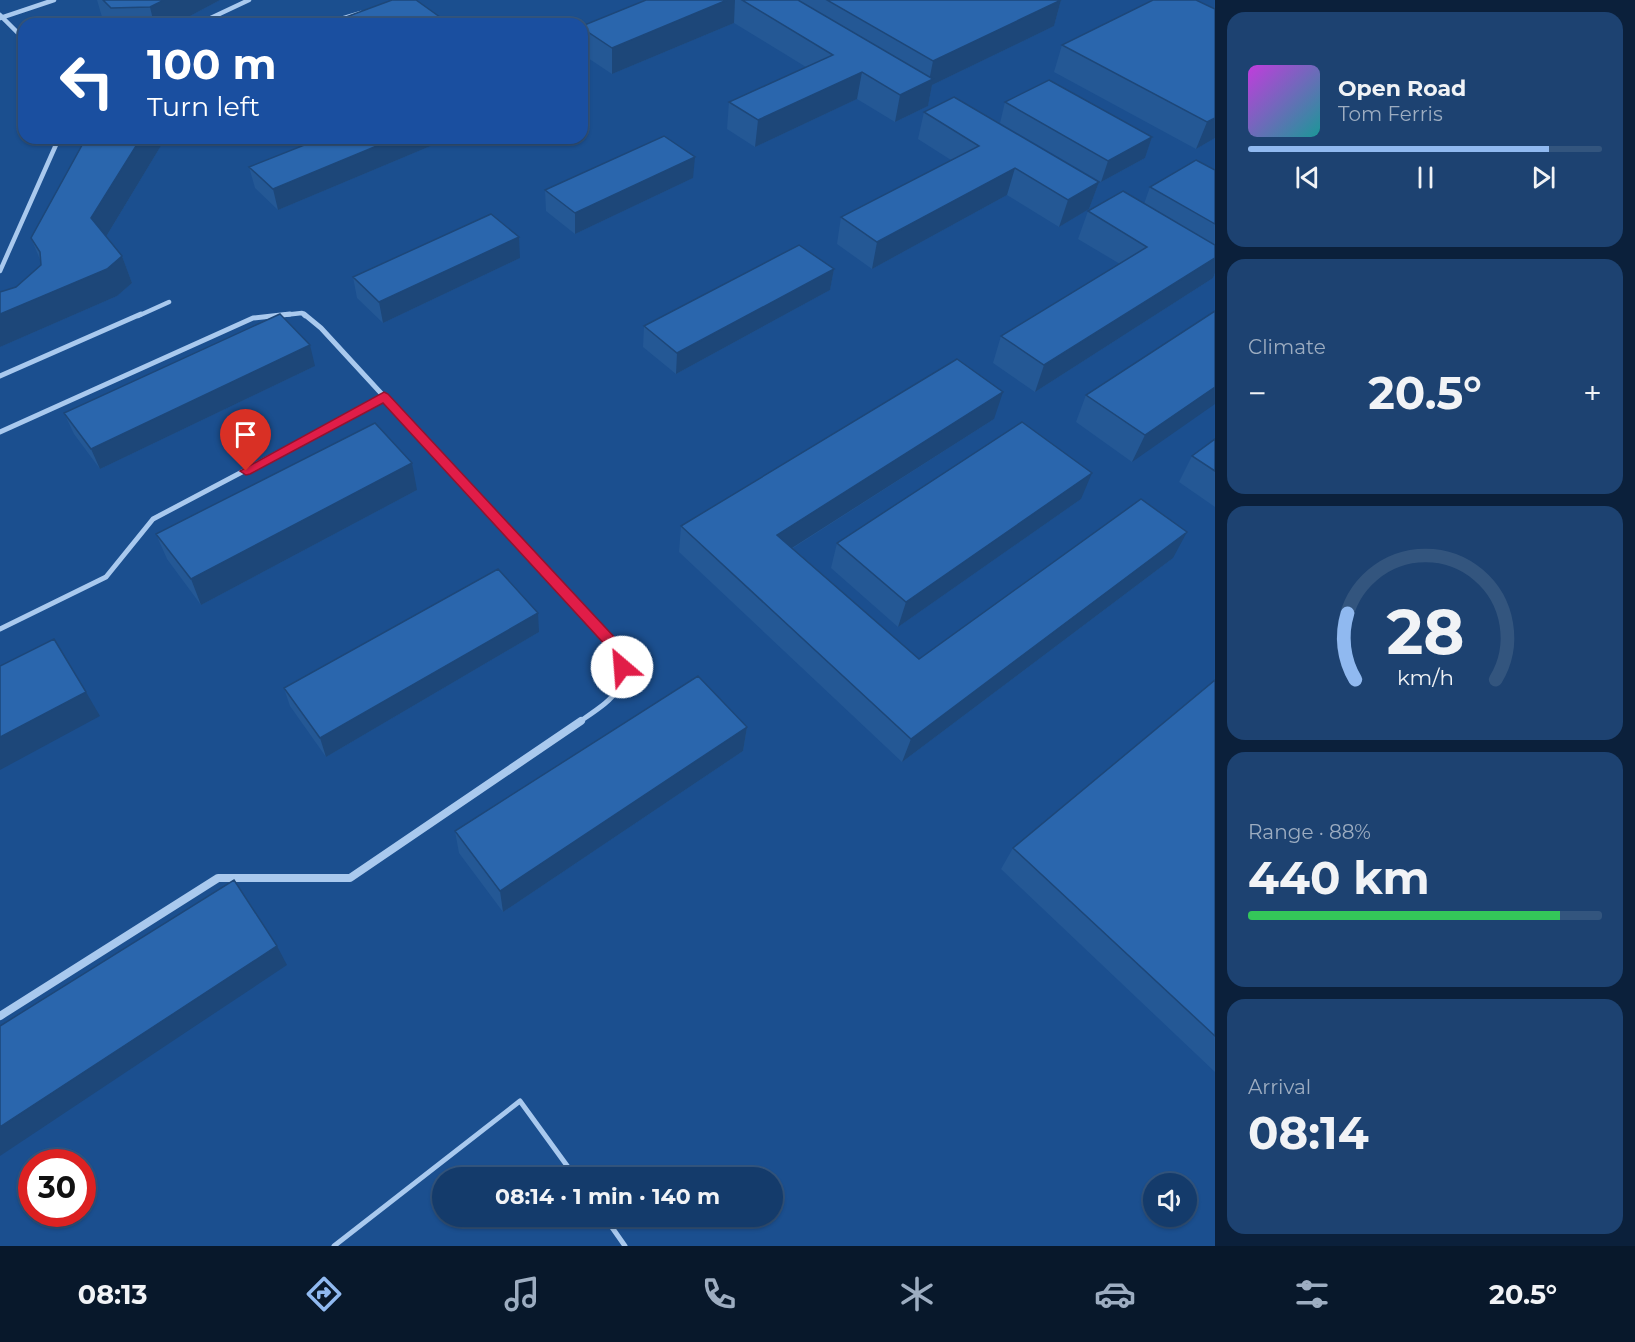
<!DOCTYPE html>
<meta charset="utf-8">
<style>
:root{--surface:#143b6b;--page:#1d4271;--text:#f1f3f6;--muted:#9dadc1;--line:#33557e;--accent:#90b9f0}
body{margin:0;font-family:Montserrat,sans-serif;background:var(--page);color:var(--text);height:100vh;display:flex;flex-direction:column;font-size:22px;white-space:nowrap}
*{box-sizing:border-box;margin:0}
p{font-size:20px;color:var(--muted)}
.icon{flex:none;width:33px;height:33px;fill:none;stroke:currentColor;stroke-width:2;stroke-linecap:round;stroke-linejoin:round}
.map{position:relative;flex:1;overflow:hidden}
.details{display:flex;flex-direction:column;gap:12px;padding:12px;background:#0b203b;width:420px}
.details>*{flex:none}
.guide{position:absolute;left:18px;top:18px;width:570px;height:126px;border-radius:18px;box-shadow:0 2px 4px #0004,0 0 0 2px var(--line);background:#1a4fa0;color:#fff;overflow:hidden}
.buttons{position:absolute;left:1143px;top:1173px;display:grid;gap:12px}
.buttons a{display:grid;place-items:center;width:54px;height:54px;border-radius:50%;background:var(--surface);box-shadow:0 2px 4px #0004,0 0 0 2px var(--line);font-size:30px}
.speed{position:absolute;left:18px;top:1149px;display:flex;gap:12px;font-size:30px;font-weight:700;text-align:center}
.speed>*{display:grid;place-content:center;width:78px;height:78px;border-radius:50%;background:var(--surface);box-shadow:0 2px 4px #0004,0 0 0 2px var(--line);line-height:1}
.speed .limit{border:9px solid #d22;background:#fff;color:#111}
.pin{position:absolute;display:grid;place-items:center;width:51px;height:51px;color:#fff;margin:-62px -26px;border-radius:50% 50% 50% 0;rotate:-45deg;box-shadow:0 0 6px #0007}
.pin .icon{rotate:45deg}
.me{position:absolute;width:66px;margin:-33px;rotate:333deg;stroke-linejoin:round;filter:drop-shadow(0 0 4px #0008)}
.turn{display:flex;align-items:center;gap:21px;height:126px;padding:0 30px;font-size:27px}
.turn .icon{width:78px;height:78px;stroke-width:2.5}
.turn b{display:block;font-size:42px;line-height:51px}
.big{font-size:45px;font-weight:700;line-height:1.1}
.details .tile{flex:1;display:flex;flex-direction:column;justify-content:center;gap:9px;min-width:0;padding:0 21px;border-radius:18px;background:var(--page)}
.details .dial{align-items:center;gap:0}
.dial svg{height:156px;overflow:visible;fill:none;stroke:var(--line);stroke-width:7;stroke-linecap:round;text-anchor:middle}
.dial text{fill:var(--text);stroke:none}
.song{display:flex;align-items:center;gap:18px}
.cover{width:72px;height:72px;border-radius:9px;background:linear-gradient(135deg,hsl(290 70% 55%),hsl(180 70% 35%))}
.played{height:6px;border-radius:3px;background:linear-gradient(90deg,var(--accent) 85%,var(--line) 85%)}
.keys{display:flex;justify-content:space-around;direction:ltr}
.heat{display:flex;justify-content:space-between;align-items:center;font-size:33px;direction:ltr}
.charge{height:9px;border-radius:4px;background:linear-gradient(90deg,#34c759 88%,var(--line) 0)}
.trip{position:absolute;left:432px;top:1167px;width:351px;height:60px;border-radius:30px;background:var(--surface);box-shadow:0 2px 4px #0004,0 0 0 2px var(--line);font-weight:700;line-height:60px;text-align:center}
.dock{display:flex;height:96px;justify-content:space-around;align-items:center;background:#08182b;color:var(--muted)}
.dock .icon{width:42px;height:42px}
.dock .active{color:var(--accent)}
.dock b{font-size:27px;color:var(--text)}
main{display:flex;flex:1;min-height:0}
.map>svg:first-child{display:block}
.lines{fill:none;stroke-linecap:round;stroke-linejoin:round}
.lane{stroke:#a9c9ee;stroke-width:5}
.street-far2{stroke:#a9c9ee;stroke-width:4.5}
.street-far1{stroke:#a9c9ee;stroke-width:5}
.street{stroke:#a9c9ee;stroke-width:8}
.wall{fill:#245895}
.shaded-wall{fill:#1d4779}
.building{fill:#2a66ad;stroke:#1d4779;stroke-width:1.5}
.route{fill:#e11d48;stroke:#92132f;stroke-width:1.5}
</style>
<main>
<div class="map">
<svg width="1215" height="1246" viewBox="0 0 1215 1246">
<rect width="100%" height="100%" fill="#1b4f8f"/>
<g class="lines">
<path class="lane" d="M 604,1216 L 625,1246
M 334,1246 L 520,1101 L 576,1178"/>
<path class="street-far2" d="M 0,15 L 24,39
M 0,18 L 54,0
M 198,24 L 249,0
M 324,24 L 361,13
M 0,271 L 59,138
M 138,316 L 169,302
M 275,316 L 302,313 L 305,316"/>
<path class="street-far1" d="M 304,314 L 321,328 L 612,644 C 636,687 611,700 579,722
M 0,376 L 141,314
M 0,432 L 253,318 L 290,314
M 0,629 L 106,577 L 153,519 L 384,397"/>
<path class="street" d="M 0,1016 L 218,878 L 350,878 L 581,721"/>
</g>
<path class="wall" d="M 97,0 L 220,0 L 175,24 L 109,24 L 102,17 Z
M 646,0 L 1061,0 L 1054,26 L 932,85 L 928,106 L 895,122 L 857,99 L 755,147 L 727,129 L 729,102 L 806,67 L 734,23 L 612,74 L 582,54 L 582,26 Z
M 1215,9 L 1215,138 L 1196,149 L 1054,72 L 1062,45 Z
M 1005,102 L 1152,137 L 1145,158 L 1101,182 L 1000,123 Z
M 924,112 L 1099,182 L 1089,209 L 1059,227 L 1007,195 L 872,269 L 837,244 L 841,217 L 951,160 L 918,139 Z
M 86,138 L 179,138 L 162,144 L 106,237 L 122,256 L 132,283 L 117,296 L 0,347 L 0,292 L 16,287 L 41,265 L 41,262 L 31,238 Z
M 322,138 L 432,138 L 433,145 L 278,210 L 255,188 L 249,167 Z
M 1215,170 L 1215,273 L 1213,278 L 1035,392 L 993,363 L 1001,336 L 1120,264 L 1078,239 L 1088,211 L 1144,204 L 1150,187 Z
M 693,178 L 575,234 L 546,211 L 545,190 Z
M 520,258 L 383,323 L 357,298 L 353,277 Z
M 834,269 L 830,290 L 676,374 L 643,347 L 644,326 Z
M 1215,311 L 1132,462 L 1076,422 L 1086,395 Z
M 315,366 L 100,469 L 74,434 L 64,413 Z
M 994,419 L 793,548 L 919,659 L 1173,558 L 902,762 L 679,552 L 681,526 Z
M 1215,439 L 1215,507 L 1179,482 L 1192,456 Z
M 417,490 L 201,605 L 167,559 L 156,534 Z
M 1081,499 L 898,627 L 831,568 L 837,543 Z
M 539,632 L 326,757 L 290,706 L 284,688 Z
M 1215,680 L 1215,1072 L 1001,869 L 1013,848 Z
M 747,727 L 743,751 L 503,912 L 459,853 L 455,831 Z"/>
<path class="shaded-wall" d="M 164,0 L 220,0 L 175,24 L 154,24 L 150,7 Z
M 727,0 L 735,0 L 734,23 L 612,74 L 612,48 Z
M 1061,0 L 1054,26 L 932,85 L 928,106 L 895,122 L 900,95 L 929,81 L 933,61 Z
M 444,20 L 444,24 L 434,24 Z
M 862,72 L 857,99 L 755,147 L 758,120 Z
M 1215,118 L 1215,138 L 1196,149 L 1207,122 Z
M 1152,137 L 1145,158 L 1101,182 L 1108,161 Z
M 141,138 L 179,138 L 162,144 L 101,245 L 91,218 Z
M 396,138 L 432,138 L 433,145 L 278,210 L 273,189 Z
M 695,157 L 693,178 L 575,234 L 575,213 Z
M 1015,168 L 1007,195 L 872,269 L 877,242 Z
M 1099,182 L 1089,209 L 1059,227 L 1068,200 Z
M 519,237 L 520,258 L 383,323 L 379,302 Z
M 122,256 L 132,283 L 117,296 L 0,347 L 0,314 Z
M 1215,258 L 1215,273 L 1213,278 L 1035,392 L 1044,365 Z
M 834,269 L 830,290 L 676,374 L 677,353 Z
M 310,345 L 315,366 L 100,469 L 91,449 Z
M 1215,387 L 1215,404 L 1132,462 L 1145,435 Z
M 1003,392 L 994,419 L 773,560 L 777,535 Z
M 412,463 L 417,490 L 201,605 L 191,579 Z
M 1092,473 L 1081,499 L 898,627 L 906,602 Z
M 1187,532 L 1173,558 L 902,762 L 911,739 Z
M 538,613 L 539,632 L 326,757 L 320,738 Z
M 86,692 L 100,716 L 0,770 L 0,737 Z
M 747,727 L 743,751 L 503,912 L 500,891 Z
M 277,946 L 287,965 L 0,1156 L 0,1127 Z"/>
<path class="building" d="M 103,0 L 164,0 L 150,7 L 111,8 Z
M 392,0 L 416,0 L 444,20 L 434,24 L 327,24 Z
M 646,0 L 727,0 L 612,48 L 582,28 L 582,26 Z
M 742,0 L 798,0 L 933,79 L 900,95 L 862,72 L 758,120 L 729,102 L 833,55 Z
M 827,0 L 1061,0 L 933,61 Z
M 1153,0 L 1196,0 L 1215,9 L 1215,118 L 1207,122 L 1062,45 Z
M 1049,80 L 1152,137 L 1108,161 L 1005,102 Z
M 954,97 L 1099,182 L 1068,200 L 1015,168 L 877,242 L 841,217 L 979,146 L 924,112 Z
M 664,136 L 695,157 L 575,213 L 545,190 Z
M 86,138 L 141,138 L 91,218 L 122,256 L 107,269 L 0,314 L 0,292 L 16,287 L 41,265 L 40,252 L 31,238 Z
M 322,138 L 396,138 L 273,189 L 249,167 Z
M 1196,160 L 1215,170 L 1215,224 L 1150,187 Z
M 1123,191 L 1215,245 L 1215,258 L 1044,365 L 1001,336 L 1147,247 L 1088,211 Z
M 491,214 L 519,237 L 379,302 L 353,277 Z
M 799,245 L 834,269 L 677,353 L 644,326 Z
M 1215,311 L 1215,387 L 1145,435 L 1086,395 Z
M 280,314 L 310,345 L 91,449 L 64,413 Z
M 957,359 L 1003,392 L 777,535 L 919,659 L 1141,499 L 1187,532 L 911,739 L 681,526 Z
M 1022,422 L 1092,473 L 906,602 L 837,543 Z
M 375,423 L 412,463 L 191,579 L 156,534 Z
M 1215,439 L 1215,471 L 1192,456 Z
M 498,569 L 538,613 L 320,738 L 284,688 Z
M 54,639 L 86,692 L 0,737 L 0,666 Z
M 698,676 L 747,727 L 500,891 L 455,831 Z
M 1215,680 L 1215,1036 L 1013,848 Z
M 234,880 L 277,946 L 0,1127 L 0,1026 Z"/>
<path class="route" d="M 384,392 L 388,394 L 617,640 L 629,667 L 627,671 L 617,671 L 607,647 L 383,403 L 250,474 L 246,475 L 240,471 Z"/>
</svg>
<div class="buttons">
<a><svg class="icon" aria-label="sound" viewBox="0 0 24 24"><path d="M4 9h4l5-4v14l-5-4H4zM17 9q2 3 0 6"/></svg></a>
</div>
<div class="speed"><div class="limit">30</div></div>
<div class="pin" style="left:246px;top:471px;background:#d93025"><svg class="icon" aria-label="arrive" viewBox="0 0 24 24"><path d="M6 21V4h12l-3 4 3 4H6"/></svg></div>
<svg class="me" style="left:622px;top:667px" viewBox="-20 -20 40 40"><circle r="19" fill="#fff"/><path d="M0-13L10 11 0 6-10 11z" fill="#e11d48"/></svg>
<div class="trip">08:14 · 1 min · 140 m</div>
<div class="guide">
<div class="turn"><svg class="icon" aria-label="left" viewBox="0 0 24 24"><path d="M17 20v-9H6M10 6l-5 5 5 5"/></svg><div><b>100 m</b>Turn left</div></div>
</div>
</div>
<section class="details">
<div class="tile">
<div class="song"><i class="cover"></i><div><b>Open Road</b><p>Tom Ferris</p></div></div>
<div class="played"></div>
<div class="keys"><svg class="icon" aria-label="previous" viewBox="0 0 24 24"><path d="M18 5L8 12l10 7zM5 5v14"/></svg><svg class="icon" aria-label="pause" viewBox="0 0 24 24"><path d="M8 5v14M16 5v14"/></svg><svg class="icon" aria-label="next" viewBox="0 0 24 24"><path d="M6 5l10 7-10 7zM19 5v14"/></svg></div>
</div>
<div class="tile"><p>Climate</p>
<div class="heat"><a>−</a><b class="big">20.5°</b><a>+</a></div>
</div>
<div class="tile dial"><svg viewBox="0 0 100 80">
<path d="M14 69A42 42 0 1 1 86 69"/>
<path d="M14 69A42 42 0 0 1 10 35" stroke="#90b9f0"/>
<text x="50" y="56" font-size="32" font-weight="700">28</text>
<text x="50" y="72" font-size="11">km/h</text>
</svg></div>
<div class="tile"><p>Range · 88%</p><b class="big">440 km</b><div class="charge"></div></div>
<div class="tile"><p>Arrival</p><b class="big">08:14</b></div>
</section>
</main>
<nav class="dock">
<b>08:13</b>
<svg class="icon active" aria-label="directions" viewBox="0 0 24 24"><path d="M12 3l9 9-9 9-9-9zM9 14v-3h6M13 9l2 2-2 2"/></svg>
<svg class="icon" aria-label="music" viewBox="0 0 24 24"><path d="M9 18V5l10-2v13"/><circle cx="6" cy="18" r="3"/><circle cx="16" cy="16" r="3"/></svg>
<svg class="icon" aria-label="phone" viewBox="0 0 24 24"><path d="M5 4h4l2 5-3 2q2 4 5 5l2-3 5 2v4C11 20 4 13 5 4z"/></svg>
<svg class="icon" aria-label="climate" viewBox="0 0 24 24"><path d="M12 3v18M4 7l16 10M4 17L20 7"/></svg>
<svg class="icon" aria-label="car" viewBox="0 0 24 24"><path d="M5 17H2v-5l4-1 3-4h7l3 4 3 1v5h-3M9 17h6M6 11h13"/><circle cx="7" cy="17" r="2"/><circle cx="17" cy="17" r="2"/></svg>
<svg class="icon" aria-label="filters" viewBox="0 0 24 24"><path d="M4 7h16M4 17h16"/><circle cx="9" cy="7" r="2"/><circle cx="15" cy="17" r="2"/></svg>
<b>20.5°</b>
</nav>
